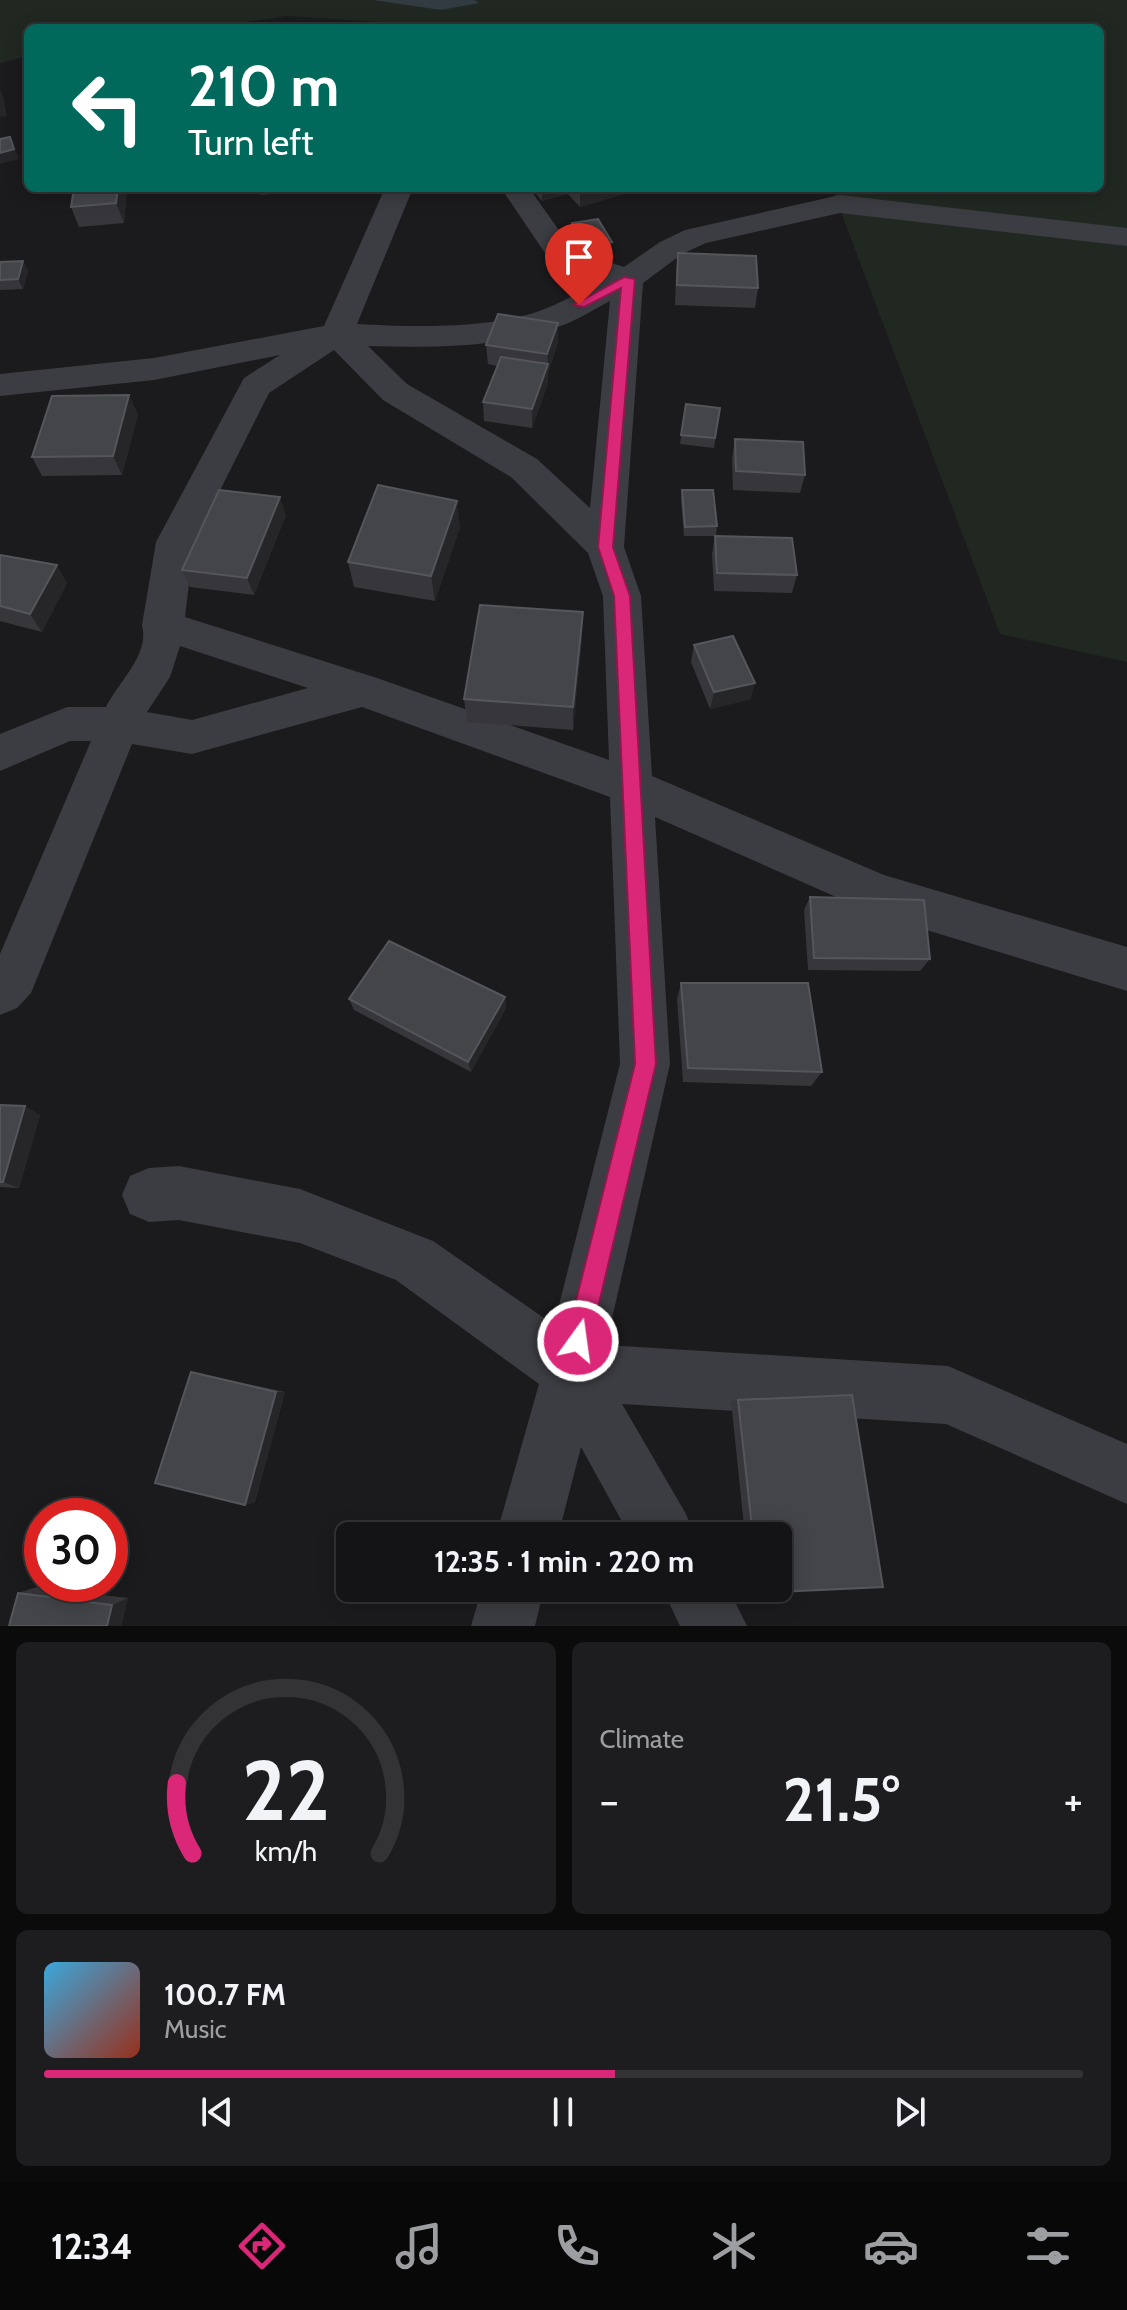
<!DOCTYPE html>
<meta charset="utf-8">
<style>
:root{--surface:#141416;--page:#1d1d1f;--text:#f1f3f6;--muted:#9d9ea1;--line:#333335;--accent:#db2777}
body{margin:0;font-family:Cabin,sans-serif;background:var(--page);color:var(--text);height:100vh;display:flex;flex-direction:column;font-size:30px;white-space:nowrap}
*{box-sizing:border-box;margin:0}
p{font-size:26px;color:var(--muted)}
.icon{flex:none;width:44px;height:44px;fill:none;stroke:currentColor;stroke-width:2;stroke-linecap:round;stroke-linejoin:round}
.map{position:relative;height:1626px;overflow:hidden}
.side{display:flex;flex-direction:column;gap:16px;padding:16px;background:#0b0b0c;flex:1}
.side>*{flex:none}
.hud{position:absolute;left:24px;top:24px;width:1080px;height:168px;border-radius:12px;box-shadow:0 4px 20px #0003,0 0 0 2px var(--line);background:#00695c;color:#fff;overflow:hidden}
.speed{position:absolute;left:24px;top:1498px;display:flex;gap:16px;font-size:40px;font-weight:700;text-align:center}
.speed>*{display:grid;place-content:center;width:104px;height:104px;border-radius:50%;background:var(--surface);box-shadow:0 4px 20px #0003,0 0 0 2px var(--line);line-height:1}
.speed .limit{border:12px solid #d22;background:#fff;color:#111}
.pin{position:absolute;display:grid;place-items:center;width:68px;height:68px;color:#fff;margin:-82px -34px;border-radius:50% 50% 50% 0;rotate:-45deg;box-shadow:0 0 8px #0007}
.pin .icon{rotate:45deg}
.me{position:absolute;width:88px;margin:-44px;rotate:14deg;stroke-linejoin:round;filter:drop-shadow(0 0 6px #0008)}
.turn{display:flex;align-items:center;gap:28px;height:168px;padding:0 32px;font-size:36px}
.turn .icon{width:104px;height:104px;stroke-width:2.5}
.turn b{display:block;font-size:56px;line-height:68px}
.big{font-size:60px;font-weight:800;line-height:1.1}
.side .card{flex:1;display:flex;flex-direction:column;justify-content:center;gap:12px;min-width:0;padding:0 28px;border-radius:12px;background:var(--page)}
.side .dial{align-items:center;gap:0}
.dial svg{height:208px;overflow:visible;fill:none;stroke:var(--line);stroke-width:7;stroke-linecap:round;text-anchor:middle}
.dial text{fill:var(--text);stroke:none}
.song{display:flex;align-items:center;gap:24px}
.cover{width:96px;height:96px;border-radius:12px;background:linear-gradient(135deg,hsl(200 70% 55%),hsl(10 70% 35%))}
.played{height:8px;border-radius:4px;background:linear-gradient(90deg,var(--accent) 55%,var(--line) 55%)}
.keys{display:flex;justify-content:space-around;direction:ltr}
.heat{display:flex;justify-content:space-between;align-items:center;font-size:44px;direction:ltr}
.side .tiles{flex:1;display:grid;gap:16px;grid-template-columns:1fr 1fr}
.card:last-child{grid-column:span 2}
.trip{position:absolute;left:336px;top:1522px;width:456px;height:80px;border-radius:12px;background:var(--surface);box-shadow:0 4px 20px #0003,0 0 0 2px var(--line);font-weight:800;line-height:80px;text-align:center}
.tab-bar{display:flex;height:128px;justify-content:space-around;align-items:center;background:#080809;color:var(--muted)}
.tab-bar .icon{width:56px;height:56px}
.tab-bar .active{color:var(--accent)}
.tab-bar b{font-size:36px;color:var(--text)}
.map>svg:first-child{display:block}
.green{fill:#212821}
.water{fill:#313b41}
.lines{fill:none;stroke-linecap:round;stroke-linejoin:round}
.minor{fill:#3c3d42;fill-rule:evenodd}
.wall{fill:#37373b}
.shaded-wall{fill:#262629}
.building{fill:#444549;stroke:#54565b;stroke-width:2}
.route{fill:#db2777;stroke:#8e194d;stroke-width:2}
</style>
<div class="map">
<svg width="1127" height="1626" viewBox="0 0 1127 1626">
<rect width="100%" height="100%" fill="#1b1b1d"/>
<path class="green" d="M 0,0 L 1127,0 L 1127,662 L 1000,634 L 832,188 L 1100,188 L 1100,28 L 473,28 L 286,16 L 208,28 L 28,28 L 28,56 L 0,63 Z"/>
<path class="water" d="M 373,0 L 475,0 L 479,3 L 441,10 Z"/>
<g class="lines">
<path class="minor" d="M 385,188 L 413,188 L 357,324 C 413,327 494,330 547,308 C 565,301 583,290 602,280 L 551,262 L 501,188 L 529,188 L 573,250 L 624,267 L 660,242 L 685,230 L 840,195 L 1127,228 L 1127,246 L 840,213 L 706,243 L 682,254 L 643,283 L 624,547 L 641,596 L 652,776 L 884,875 L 1127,947 L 1127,991 L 877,915 L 655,817 L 670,1064 L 606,1345 L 948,1366 L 1127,1444 L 1127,1504 L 946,1424 L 622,1404 L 686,1514 L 695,1536 L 630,1536 L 581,1447 L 558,1536 L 496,1536 L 539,1384 L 396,1280 L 300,1243 L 179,1220 L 149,1222 L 130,1214 L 122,1195 L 130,1176 L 149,1168 L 179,1166 L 300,1189 L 433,1241 L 554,1325 L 620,1064 L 610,797 L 362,707 L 192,754 L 132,744 L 31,993 L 17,1008 L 0,1015 L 0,954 L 91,741 L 70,741 L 0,771 L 0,734 L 67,707 L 106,707 C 118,682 150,655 142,625 L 156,542 L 244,378 L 280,355 L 154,380 L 0,396 L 0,374 L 154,358 L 324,326 ZM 610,301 L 590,508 L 537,459 L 407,384 L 368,346 C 433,348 504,348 566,324 C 581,318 596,308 610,301 ZM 334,350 L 383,400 L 511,477 L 588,553 L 603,596 L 609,760 L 377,678 L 185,617 L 194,542 L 269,393 ZM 180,646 L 308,688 L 192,720 L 147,712 L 170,677 Z
M 482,1588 L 544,1588 L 535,1626 L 471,1626 Z
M 662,1588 L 728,1588 L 747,1626 L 680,1626 Z"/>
</g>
<path class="wall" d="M 127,188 L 124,223 L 79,227 L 71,207 Z
M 258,188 L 308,188 L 308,190 L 260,195 Z
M 531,188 L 644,188 L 580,207 L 568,194 L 542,201 Z
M 572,223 L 612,242 L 611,252 L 584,257 L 572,234 Z
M 678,253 L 758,288 L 755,308 L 675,305 L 676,272 Z
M 23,261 L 28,271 L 23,289 L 0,290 L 0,262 Z
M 558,323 L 558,342 L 548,373 L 548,383 L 532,428 L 484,421 L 483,402 L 497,366 L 488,364 L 486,345 Z
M 686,404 L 720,408 L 714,448 L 680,444 Z
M 138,414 L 122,475 L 42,476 L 32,457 Z
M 735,439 L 805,475 L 800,493 L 733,490 L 732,458 Z
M 682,490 L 717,526 L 716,536 L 684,536 L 681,500 Z
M 286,515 L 254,595 L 190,587 L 182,570 Z
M 460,527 L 435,601 L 354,587 L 348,562 Z
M 715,536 L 797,575 L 792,593 L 714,591 L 712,554 Z
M 0,555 L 67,583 L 42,632 L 0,621 Z
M 582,637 L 573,730 L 467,722 L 464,699 Z
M 694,645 L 751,699 L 710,709 L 691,662 Z
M 810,897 L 930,959 L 920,971 L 808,970 L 804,910 Z
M 681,983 L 822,1072 L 811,1086 L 683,1082 L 677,999 Z
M 505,997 L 506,1008 L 471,1072 L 354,1010 L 349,999 Z
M 0,1105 L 40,1115 L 19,1188 L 0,1187 Z
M 191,1372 L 202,1374 L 285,1392 L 255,1502 L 245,1505 Z
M 852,1395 L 883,1587 L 759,1593 L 754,1588 L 778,1588 L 778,1536 L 745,1536 L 731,1401 Z
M 37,1587 L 128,1598 L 121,1626 L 9,1626 L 18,1593 Z"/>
<path class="shaded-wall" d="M 0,89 L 3,96 L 7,116 L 0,117 Z
M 10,137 L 19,159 L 0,164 L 0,153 Z
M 118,188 L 127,188 L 124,223 L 116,203 Z
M 542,188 L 568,188 L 568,194 L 542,201 Z
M 580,188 L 644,188 L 580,207 Z
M 612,242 L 611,252 L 584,257 L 585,247 Z
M 23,261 L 28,271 L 23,289 L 18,279 Z
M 558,323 L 558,342 L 548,373 L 548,383 L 532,428 L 532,409 L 548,364 L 547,354 Z
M 129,395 L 138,414 L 122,475 L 113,456 Z
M 280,497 L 286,515 L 254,595 L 247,578 Z
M 457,501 L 460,527 L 435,601 L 431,576 Z
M 57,565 L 67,583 L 42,632 L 30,614 Z
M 583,612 L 582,637 L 573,730 L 573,707 Z
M 755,683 L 751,699 L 710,709 L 714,692 Z
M 505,997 L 506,1008 L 471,1072 L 468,1062 Z
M 25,1106 L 40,1115 L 19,1188 L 3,1182 Z
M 276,1392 L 285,1392 L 255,1502 L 245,1505 Z
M 128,1598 L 121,1626 L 107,1626 L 112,1605 Z"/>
<path class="building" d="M 10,137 L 14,149 L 0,153 L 0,139 Z
M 74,188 L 118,188 L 116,203 L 71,207 Z
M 598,219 L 612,242 L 585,247 L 572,223 Z
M 678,253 L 756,256 L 758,288 L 677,285 Z
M 23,261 L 18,279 L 0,280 L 0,262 Z
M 498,314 L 558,323 L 547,354 L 486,345 Z
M 501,357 L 548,364 L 532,409 L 483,402 Z
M 129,395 L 113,456 L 32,457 L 52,396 Z
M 686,404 L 720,408 L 715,438 L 681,435 Z
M 735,439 L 803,442 L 805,475 L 736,471 Z
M 378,485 L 457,501 L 431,576 L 348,562 Z
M 219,490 L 280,497 L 247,578 L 182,570 Z
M 682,490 L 713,490 L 717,526 L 685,527 Z
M 715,536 L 792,538 L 797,575 L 717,573 Z
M 0,555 L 57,565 L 30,614 L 0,606 Z
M 480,605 L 583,612 L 573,707 L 464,699 Z
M 733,636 L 755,683 L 714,692 L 694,645 Z
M 810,897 L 924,900 L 930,959 L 814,958 Z
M 389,941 L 505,997 L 468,1062 L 349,999 Z
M 681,983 L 808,983 L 822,1072 L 688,1068 Z
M 0,1105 L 25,1106 L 3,1182 L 0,1182 Z
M 191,1372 L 276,1392 L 245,1505 L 155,1483 Z
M 852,1395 L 883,1587 L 759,1593 L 759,1588 L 778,1588 L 778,1536 L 753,1536 L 738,1400 Z
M 18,1593 L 112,1605 L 107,1626 L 9,1626 Z"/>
<path class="route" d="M 624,277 L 635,279 L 613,547 L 630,596 L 656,1064 L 590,1341 L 587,1349 L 578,1353 L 570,1349 L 566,1341 L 635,1064 L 614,596 L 598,547 L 621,288 L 584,307 L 573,305 Z"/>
</svg>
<div class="speed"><div class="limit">30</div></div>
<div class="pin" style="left:579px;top:305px;background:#d93025"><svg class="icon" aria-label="arrive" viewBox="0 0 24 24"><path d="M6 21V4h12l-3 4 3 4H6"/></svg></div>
<svg class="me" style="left:578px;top:1341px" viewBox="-20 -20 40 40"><circle r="17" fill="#db2777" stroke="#fff" stroke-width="3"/><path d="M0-11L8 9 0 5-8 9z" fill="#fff"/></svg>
<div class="trip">12:35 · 1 min · 220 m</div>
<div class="hud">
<div class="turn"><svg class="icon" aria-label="left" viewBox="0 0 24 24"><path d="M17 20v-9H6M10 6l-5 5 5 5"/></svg><div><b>210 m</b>Turn left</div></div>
</div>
</div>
<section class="side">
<div class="tiles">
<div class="card dial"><svg viewBox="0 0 100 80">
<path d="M14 69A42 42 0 1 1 86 69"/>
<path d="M14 69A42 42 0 0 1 8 42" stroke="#db2777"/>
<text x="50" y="56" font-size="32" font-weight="700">22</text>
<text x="50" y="72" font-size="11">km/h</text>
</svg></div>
<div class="card"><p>Climate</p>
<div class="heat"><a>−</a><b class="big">21.5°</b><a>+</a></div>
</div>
<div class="card">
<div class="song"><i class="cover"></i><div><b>100.7 FM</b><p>Music</p></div></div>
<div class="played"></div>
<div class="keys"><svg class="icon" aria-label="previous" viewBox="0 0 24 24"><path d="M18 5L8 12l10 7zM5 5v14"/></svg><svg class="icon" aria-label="pause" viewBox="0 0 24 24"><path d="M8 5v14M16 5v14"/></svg><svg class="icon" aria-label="next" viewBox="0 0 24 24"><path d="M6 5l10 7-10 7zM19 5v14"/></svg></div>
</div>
</div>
</section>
<nav class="tab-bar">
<b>12:34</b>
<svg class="icon active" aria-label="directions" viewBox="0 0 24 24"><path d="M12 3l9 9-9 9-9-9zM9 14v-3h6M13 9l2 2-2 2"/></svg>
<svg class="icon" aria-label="music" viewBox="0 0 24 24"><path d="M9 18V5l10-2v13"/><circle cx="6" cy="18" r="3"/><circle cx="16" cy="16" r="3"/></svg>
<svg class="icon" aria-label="phone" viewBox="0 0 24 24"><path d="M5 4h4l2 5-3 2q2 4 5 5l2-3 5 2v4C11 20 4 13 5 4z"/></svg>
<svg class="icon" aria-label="climate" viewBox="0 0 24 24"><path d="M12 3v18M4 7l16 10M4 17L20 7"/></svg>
<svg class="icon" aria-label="car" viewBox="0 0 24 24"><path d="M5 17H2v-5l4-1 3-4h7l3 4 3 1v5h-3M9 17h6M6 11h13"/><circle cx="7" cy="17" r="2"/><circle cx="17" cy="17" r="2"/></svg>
<svg class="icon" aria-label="filters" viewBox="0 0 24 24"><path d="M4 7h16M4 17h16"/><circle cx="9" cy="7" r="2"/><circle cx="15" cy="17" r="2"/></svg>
</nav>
